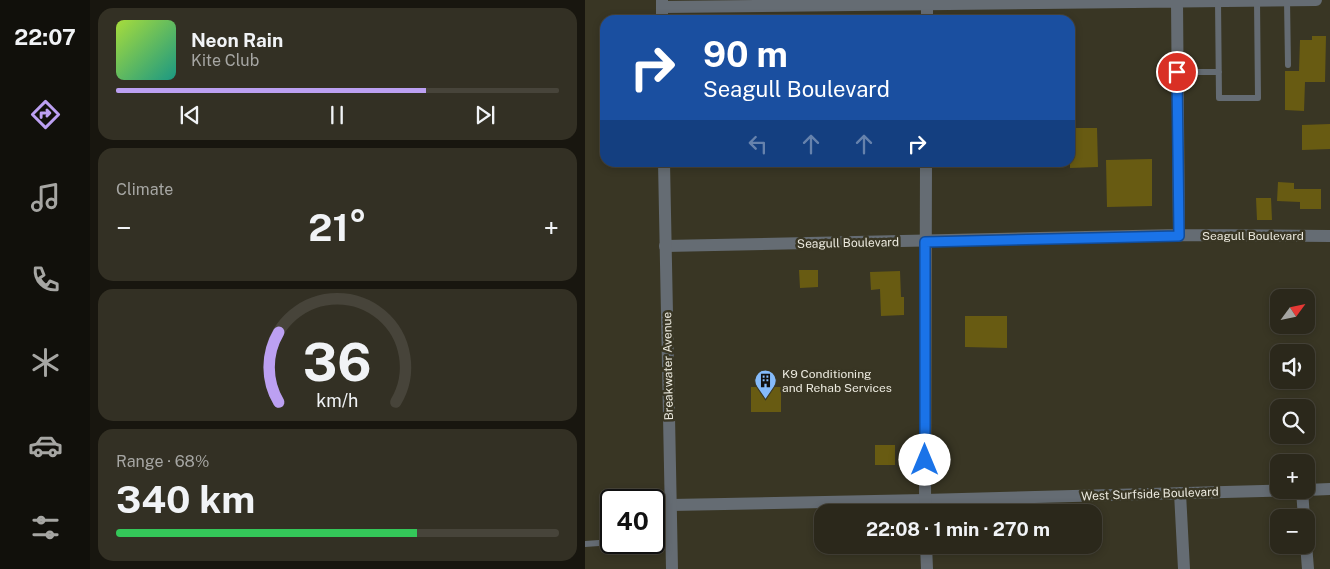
<!DOCTYPE html>
<meta charset="utf-8">
<style>
:root{--surface:#2b281b;--page:#333024;--text:#f1f3f6;--muted:#a6a6a3;--line:#47443a;--accent:#bca0f2}
body{margin:0;font-family:"Public Sans",sans-serif;background:var(--page);color:var(--text);height:100vh;display:flex;flex-direction:column;font-size:19px;white-space:nowrap}
*{box-sizing:border-box;margin:0}
p{font-size:16px;color:var(--muted)}
.icon{flex:none;width:28px;height:28px;fill:none;stroke:currentColor;stroke-width:2;stroke-linecap:round;stroke-linejoin:round}
.map{position:relative;flex:1;overflow:hidden}
.drawer{display:flex;flex-direction:column;gap:8px;padding:8px;background:#18160f;width:495px}
.drawer>*{flex:none}
.top-card{position:absolute;left:15px;top:15px;width:475px;height:152px;border-radius:15px;box-shadow:0 2px 8px #0003,0 0 0 1px var(--line);background:#1a4fa0;color:#fff;overflow:hidden}
.needle{width:32px;rotate:57deg}
.controls{position:absolute;left:685px;top:289px;display:grid;gap:10px}
.controls a{display:grid;place-items:center;width:45px;height:45px;border-radius:10px;background:var(--surface);box-shadow:0 2px 8px #0003,0 0 0 1px var(--line);font-size:25px}
.speed{position:absolute;left:15px;top:489px;display:flex;gap:10px;font-size:25px;font-weight:700;text-align:center}
.speed>*{display:grid;place-content:center;width:65px;height:65px;border-radius:50%;background:var(--surface);box-shadow:0 2px 8px #0003,0 0 0 1px var(--line);line-height:1}
.speed .limit{border:2px solid #111;border-radius:8px;background:#fff;color:#111}
.pin{position:absolute;display:grid;place-items:center;width:42px;height:42px;color:#fff;margin:-21px;border:2px solid #fff;border-radius:50%;box-shadow:0 1px 5px #0007}
.me{position:absolute;width:55px;margin:-28px;rotate:0deg;stroke-linejoin:round;filter:drop-shadow(0 0 4px #0008)}
.turn{display:flex;align-items:center;gap:18px;height:105px;padding:0 20px;font-size:22px}
.turn .icon{width:65px;height:65px;stroke-width:2.5}
.turn b{display:block;font-size:35px;line-height:42px}
.lanes{display:flex;align-items:center;height:48px;padding:0 20px;background:#0003;justify-content:center;gap:25px;direction:ltr}
.lanes .off{opacity:.35}
.big{font-size:38px;font-weight:700;line-height:1.1}
.drawer .tile{flex:1;display:flex;flex-direction:column;justify-content:center;gap:8px;min-width:0;padding:0 18px;border-radius:15px;background:var(--page)}
.drawer .dial{align-items:center;gap:0}
.dial svg{height:130px;overflow:visible;fill:none;stroke:var(--line);stroke-width:7;stroke-linecap:round;text-anchor:middle}
.dial text{fill:var(--text);stroke:none}
.song{display:flex;align-items:center;gap:15px}
.cover{width:60px;height:60px;border-radius:8px;background:linear-gradient(135deg,hsl(80 70% 55%),hsl(170 70% 35%))}
.played{height:5px;border-radius:2px;background:linear-gradient(90deg,var(--accent) 70%,var(--line) 70%)}
.keys{display:flex;justify-content:space-around;direction:ltr}
.heat{display:flex;justify-content:space-between;align-items:center;font-size:28px;direction:ltr}
.charge{height:8px;border-radius:4px;background:linear-gradient(90deg,#34c759 68%,var(--line) 0)}
.trip{position:absolute;left:229px;top:504px;width:288px;height:50px;border-radius:15px;background:var(--surface);box-shadow:0 2px 8px #0003,0 0 0 1px var(--line);font-weight:700;line-height:50px;text-align:center}
main{display:flex;flex:1;min-height:0}
.tabs{display:flex;flex-direction:column;width:90px;justify-content:space-around;align-items:center;background:#11100b;color:var(--muted)}
.tabs .icon{width:35px;height:35px}
.tabs .active{color:var(--accent)}
.tabs b{font-size:22px;color:var(--text)}
.map>svg:first-child{display:block}
.building{fill:#685b12}
.lines{fill:none;stroke-linecap:round;stroke-linejoin:round}
.service{stroke:#656c73;stroke-width:6}
.minor{stroke:#656c73;stroke-width:12}
.tertiary{stroke:#656c73;stroke-width:12}
.route-casing{stroke:#114b97;stroke-width:12}
.route{stroke:#1a73e8;stroke-width:9}
.labels{text-anchor:middle;stroke-width:5;stroke-linejoin:round;paint-order:stroke}
.street-label{font-size:12px;fill:#eceadf;stroke:#393624}
.poi-label{font-size:12px;fill:#eceadf;stroke:#393624;text-anchor:start}
</style>
<main>
<nav class="tabs">
<b>22:07</b>
<svg class="icon active" aria-label="directions" viewBox="0 0 24 24"><path d="M12 3l9 9-9 9-9-9zM9 14v-3h6M13 9l2 2-2 2"/></svg>
<svg class="icon" aria-label="music" viewBox="0 0 24 24"><path d="M9 18V5l10-2v13"/><circle cx="6" cy="18" r="3"/><circle cx="16" cy="16" r="3"/></svg>
<svg class="icon" aria-label="phone" viewBox="0 0 24 24"><path d="M5 4h4l2 5-3 2q2 4 5 5l2-3 5 2v4C11 20 4 13 5 4z"/></svg>
<svg class="icon" aria-label="climate" viewBox="0 0 24 24"><path d="M12 3v18M4 7l16 10M4 17L20 7"/></svg>
<svg class="icon" aria-label="car" viewBox="0 0 24 24"><path d="M5 17H2v-5l4-1 3-4h7l3 4 3 1v5h-3M9 17h6M6 11h13"/><circle cx="7" cy="17" r="2"/><circle cx="17" cy="17" r="2"/></svg>
<svg class="icon" aria-label="filters" viewBox="0 0 24 24"><path d="M4 7h16M4 17h16"/><circle cx="9" cy="7" r="2"/><circle cx="15" cy="17" r="2"/></svg>
</nav>
<section class="drawer">
<div class="tile">
<div class="song"><i class="cover"></i><div><b>Neon Rain</b><p>Kite Club</p></div></div>
<div class="played"></div>
<div class="keys"><svg class="icon" aria-label="previous" viewBox="0 0 24 24"><path d="M18 5L8 12l10 7zM5 5v14"/></svg><svg class="icon" aria-label="pause" viewBox="0 0 24 24"><path d="M8 5v14M16 5v14"/></svg><svg class="icon" aria-label="next" viewBox="0 0 24 24"><path d="M6 5l10 7-10 7zM19 5v14"/></svg></div>
</div>
<div class="tile"><p>Climate</p>
<div class="heat"><a>−</a><b class="big">21°</b><a>+</a></div>
</div>
<div class="tile dial"><svg viewBox="0 0 100 80">
<path d="M14 69A42 42 0 1 1 86 69"/>
<path d="M14 69A42 42 0 0 1 14 26" stroke="#bca0f2"/>
<text x="50" y="56" font-size="32" font-weight="700">36</text>
<text x="50" y="72" font-size="11">km/h</text>
</svg></div>
<div class="tile"><p>Range · 68%</p><b class="big">340 km</b><div class="charge"></div></div>
</section>
<div class="map">
<svg width="745" height="569" viewBox="0 0 745 569">
<rect width="100%" height="100%" fill="#393624"/>
<path class="building" d="M 727,36 L 741,36 L 740,82 L 720,82 L 719,111 L 700,110 L 700,71 L 714,71 L 715,40 L 727,40 Z
M 745,124 L 745,149 L 717,150 L 717,125 Z
M 485,128 L 512,128 L 513,167 L 485,168 Z
M 567,159 L 567,206 L 522,207 L 521,160 Z
M 693,182 L 709,183 L 709,189 L 736,189 L 736,209 L 715,209 L 715,202 L 692,201 Z
M 671,198 L 686,198 L 687,220 L 672,220 Z
M 214,270 L 233,270 L 233,287 L 215,288 Z
M 315,271 L 316,297 L 319,297 L 319,315 L 296,316 L 295,289 L 286,290 L 285,272 Z
M 380,316 L 422,316 L 422,348 L 380,347 Z
M 166,387 L 196,387 L 196,412 L 166,412 Z
M 290,445 L 310,445 L 310,465 L 290,465 Z"/>
<g class="lines">
<path class="service" d="M 702,0 L 703,65
M 633,1 L 634,98 L 673,98 L 672,1
M 592,72 L 634,72
M 69,540 L 86,539
M 0,544 L 28,542"/>
<path class="minor" d="M 592,2 L 594,235
M 77,7 L 731,0
M 80,246 L 594,235 L 745,236
M 717,490 L 719,518
M 721,490 L 745,489
M 595,493 L 599,569
M 86,505 L 339,500 L 715,490
M 721,544 L 723,569"/>
<path class="tertiary" d="M 77,0 L 77,20
M 342,20 L 342,0
M 79,162 L 87,569
M 340,512 L 341,162
M 341,545 L 342,569"/>
</g>
<g class="lines">
<defs>
<path id="route" d="M 340,460 L 340,242 L 594,236 L 592,72"/>
</defs>
<use href="#route" class="route-casing"/>
<use href="#route" class="route"/>
</g>
<defs>
<symbol id="building-pin" viewBox="-11 -11 22 30"><path d="M0 17L-7.5 6A9.5 9.5 0 1 1 7.5 6Z" fill="#85bbfb" stroke="#393624"/><path d="M-4-6H4V6H1V3H-1V6H-4ZM-2.5-4.3h1.7v1.8h-1.7ZM.8-4.3h1.7v1.8H.8ZM-2.5-1h1.7V.8h-1.7ZM.8-1h1.7V.8H.8Z" fill="#111"/></symbol>
</defs>
<g fill-rule="evenodd">
<use href="#building-pin" x="168" y="368" width="25" height="34"/>
</g>
<g class="labels">
<g class="street-label">
<text x="668" y="240">Seagull Boulevard</text>
<text transform="translate(263 243) rotate(-1)" y="4">Seagull Boulevard</text>
<text transform="translate(83 366) rotate(-91)" y="4">Breakwater Avenue</text>
<text transform="translate(565 494) rotate(-2)" y="4">West Surfside Boulevard</text>
</g>
<g class="poi-label">
<text x="197" y="378">K9 Conditioning<tspan x="197" dy="14">and Rehab Services</tspan></text>
</g>
</g>
</svg>
<div class="controls">
<a><svg class="needle" viewBox="-14 -14 28 28"><path d="M0-13l5 13h-10z" fill="#e53935"/><path d="M0 13l5-13h-10z" fill="#a6a6a3"/></svg></a>
<a><svg class="icon" aria-label="sound" viewBox="0 0 24 24"><path d="M4 9h4l5-4v14l-5-4H4zM17 9q2 3 0 6"/></svg></a>
<a><svg class="icon" aria-label="search" viewBox="0 0 24 24"><circle cx="10" cy="10" r="6"/><path d="M15 15l6 6"/></svg></a>
<a>+</a>
<a>−</a>
</div>
<div class="speed"><div class="limit">40</div></div>
<div class="pin" style="left:592px;top:72px;background:#d93025"><svg class="icon" aria-label="arrive" viewBox="0 0 24 24"><path d="M6 21V4h12l-3 4 3 4H6"/></svg></div>
<svg class="me" style="left:340px;top:460px" viewBox="-20 -20 40 40"><circle r="19" fill="#fff"/><path d="M0-13L10 11 0 6-10 11z" fill="#1a73e8"/></svg>
<div class="trip">22:08 · 1 min · 270 m</div>
<div class="top-card">
<div class="turn"><svg class="icon" aria-label="right" viewBox="0 0 24 24"><path d="M7 20v-9h11M14 6l5 5-5 5"/></svg><div><b>90 m</b>Seagull Boulevard</div></div>
<div class="lanes"><svg class="icon off" aria-label="left" viewBox="0 0 24 24"><path d="M17 20v-9H6M10 6l-5 5 5 5"/></svg><svg class="icon off" aria-label="ahead" viewBox="0 0 24 24"><path d="M12 20V5M6 11l6-6 6 6"/></svg><svg class="icon off" aria-label="ahead" viewBox="0 0 24 24"><path d="M12 20V5M6 11l6-6 6 6"/></svg><svg class="icon" aria-label="right" viewBox="0 0 24 24"><path d="M7 20v-9h11M14 6l5 5-5 5"/></svg></div>
</div>
</div>
</main>
